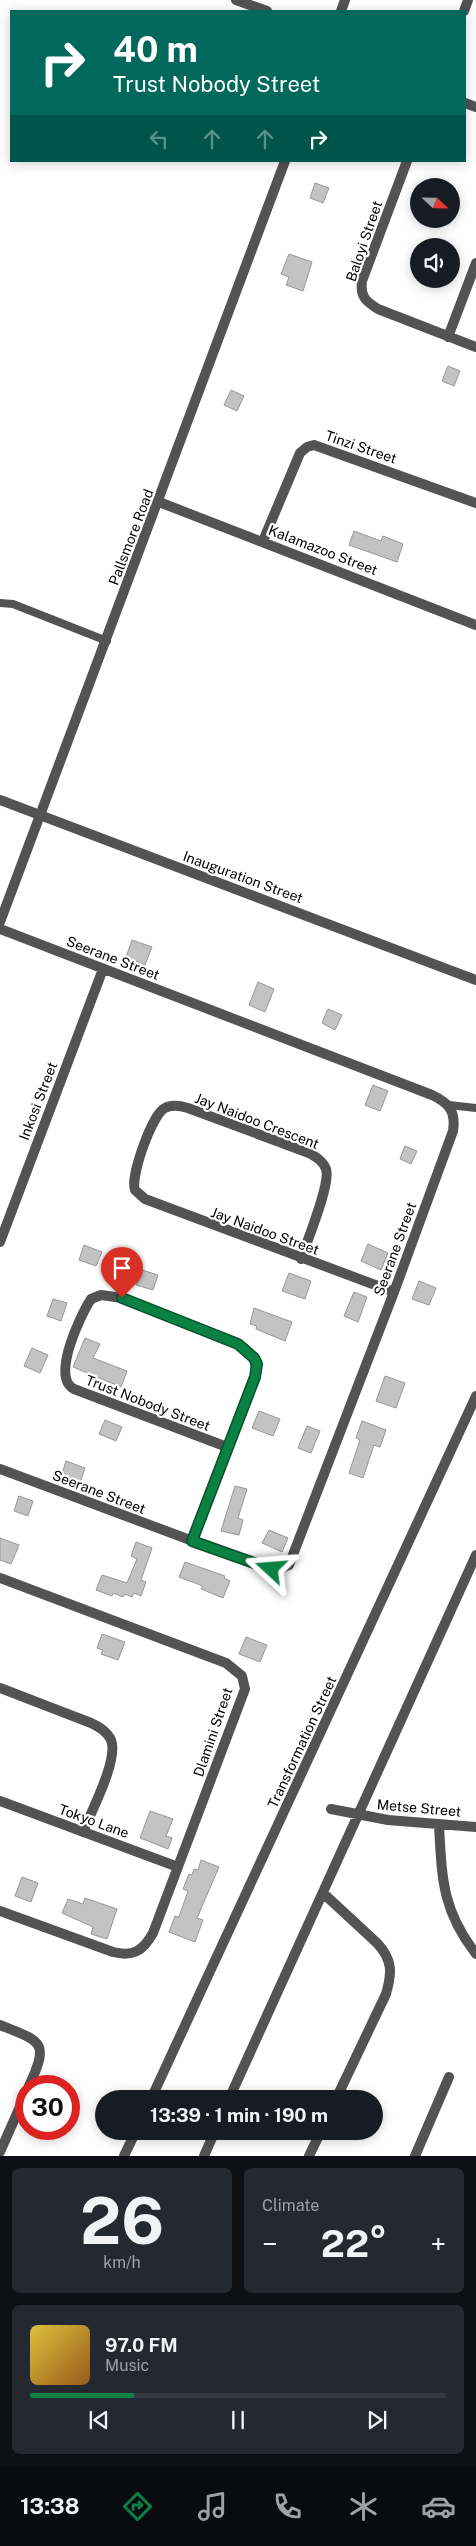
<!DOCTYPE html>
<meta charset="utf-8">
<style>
:root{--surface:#171b24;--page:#242831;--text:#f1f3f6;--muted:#9ea1a6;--line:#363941;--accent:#0b8043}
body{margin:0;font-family:"Public Sans",sans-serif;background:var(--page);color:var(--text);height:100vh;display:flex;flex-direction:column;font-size:19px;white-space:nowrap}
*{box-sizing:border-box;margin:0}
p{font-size:16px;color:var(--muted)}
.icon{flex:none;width:28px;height:28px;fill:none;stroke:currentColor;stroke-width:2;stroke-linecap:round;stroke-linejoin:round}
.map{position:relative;height:2156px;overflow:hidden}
.details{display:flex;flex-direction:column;gap:12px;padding:12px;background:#0d0f14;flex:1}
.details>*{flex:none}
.guide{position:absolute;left:10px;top:10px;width:456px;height:152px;border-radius:0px;box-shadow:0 2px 12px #0003;background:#00695c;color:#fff;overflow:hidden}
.needle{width:32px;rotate:112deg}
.fabs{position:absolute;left:410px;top:178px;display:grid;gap:10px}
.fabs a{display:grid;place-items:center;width:50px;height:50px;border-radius:50%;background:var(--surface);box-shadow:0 2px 12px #0003;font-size:25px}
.speed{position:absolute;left:15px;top:2075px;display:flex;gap:10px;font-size:25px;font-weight:700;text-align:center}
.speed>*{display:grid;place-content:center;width:65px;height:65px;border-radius:50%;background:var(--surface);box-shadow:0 2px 12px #0003;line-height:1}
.speed .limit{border:8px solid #d22;background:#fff;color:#111}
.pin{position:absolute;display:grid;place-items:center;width:42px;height:42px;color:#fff;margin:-51px -21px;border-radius:50% 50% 50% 0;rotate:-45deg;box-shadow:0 0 5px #0007}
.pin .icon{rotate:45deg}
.me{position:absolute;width:55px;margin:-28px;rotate:289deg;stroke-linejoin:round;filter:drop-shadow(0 0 4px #0008)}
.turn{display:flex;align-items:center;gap:18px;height:105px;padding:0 20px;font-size:22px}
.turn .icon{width:65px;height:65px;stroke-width:2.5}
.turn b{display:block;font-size:35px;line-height:42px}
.lanes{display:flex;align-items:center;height:48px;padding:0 20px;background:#0003;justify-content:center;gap:25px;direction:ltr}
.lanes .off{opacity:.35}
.big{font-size:38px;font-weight:700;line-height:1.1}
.details .tile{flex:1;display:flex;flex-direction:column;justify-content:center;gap:8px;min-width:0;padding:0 18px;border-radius:8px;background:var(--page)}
.details .dial{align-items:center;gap:0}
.dial b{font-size:65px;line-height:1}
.song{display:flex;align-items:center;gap:15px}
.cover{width:60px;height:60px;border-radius:8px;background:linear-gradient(135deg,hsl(50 70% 55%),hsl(30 70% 35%))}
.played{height:5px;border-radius:2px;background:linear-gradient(90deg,var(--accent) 25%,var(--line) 25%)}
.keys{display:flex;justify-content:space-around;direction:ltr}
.heat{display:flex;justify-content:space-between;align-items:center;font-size:28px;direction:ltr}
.details .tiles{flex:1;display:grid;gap:12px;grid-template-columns:1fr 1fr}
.tile:last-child{grid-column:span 2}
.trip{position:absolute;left:95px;top:2090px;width:288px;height:50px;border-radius:25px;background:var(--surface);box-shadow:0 2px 12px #0003;font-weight:700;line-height:50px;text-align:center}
.menu{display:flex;height:80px;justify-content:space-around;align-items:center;background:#090b0e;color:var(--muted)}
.menu .icon{width:35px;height:35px}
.menu .selected{color:var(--accent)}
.menu b{font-size:22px;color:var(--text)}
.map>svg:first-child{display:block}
.building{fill:#c3c3c3;stroke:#979797}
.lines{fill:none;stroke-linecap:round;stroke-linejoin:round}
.service{stroke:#535353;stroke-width:8}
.minor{stroke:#535353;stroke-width:10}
.tertiary{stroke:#535353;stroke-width:10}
.route-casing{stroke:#07532c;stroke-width:12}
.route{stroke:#0b8043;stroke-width:9}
.labels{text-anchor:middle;stroke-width:4.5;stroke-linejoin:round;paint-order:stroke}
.street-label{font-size:14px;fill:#000;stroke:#fff}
</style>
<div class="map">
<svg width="476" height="2156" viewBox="0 0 476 2156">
<rect width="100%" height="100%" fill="#fff"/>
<path class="building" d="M 315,183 L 329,188 L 323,203 L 310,198 Z
M 289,254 L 312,262 L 303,291 L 286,285 L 289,277 L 281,274 Z
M 448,366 L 460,371 L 454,386 L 442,381 Z
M 231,390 L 244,396 L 237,411 L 224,405 Z
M 354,531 L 381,541 L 383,536 L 403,544 L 397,562 L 349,545 Z
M 132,940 L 152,947 L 145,965 L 126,957 Z
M 258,982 L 274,989 L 265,1012 L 249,1005 Z
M 328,1009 L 342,1015 L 335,1030 L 322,1023 Z
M 373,1085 L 388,1091 L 380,1111 L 365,1105 Z
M 405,1146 L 417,1151 L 411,1164 L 400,1159 Z
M 368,1244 L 388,1253 L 381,1270 L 361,1261 Z
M 84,1245 L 102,1252 L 96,1266 L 79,1260 Z
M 142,1270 L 158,1275 L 153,1290 L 136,1285 Z
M 289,1273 L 311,1281 L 305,1299 L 282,1291 Z
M 419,1281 L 436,1288 L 429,1305 L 412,1299 Z
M 354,1292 L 367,1297 L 358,1322 L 344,1316 Z
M 53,1299 L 67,1303 L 61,1321 L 47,1316 Z
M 254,1308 L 292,1322 L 285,1341 L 256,1329 L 257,1326 L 250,1324 Z
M 85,1338 L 100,1344 L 93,1358 L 127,1371 L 121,1387 L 73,1367 Z
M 32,1348 L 48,1355 L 40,1373 L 24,1366 Z
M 385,1376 L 405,1383 L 396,1408 L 376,1401 Z
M 259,1411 L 280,1419 L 273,1436 L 252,1428 Z
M 105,1420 L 122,1427 L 116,1441 L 99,1434 Z
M 362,1421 L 386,1430 L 380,1447 L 374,1445 L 363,1478 L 349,1473 L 360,1440 L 356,1438 Z
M 307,1426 L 320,1431 L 311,1453 L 298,1448 Z
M 66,1461 L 85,1468 L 80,1483 L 61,1477 Z
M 235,1486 L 247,1489 L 238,1518 L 243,1520 L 239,1535 L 221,1531 Z
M 19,1496 L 33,1501 L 28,1516 L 14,1511 Z
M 269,1530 L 288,1538 L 282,1552 L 262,1543 Z
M 0,1538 L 19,1545 L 11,1564 L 0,1560 Z
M 136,1542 L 152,1548 L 141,1580 L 146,1582 L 141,1596 L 134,1593 L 132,1597 L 125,1594 L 123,1597 L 113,1593 L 112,1596 L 96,1590 L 102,1575 L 127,1583 L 137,1559 L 131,1556 Z
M 185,1562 L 225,1576 L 224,1578 L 230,1581 L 223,1598 L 201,1589 L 203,1586 L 179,1577 Z
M 102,1634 L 125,1642 L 118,1660 L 101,1654 L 103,1650 L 97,1648 Z
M 246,1637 L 267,1645 L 260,1662 L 239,1654 Z
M 150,1811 L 173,1819 L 166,1836 L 172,1838 L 168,1849 L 140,1838 Z
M 201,1860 L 219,1867 L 197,1918 L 203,1920 L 195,1942 L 169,1932 L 175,1916 L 179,1917 L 188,1891 L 183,1889 L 189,1874 L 192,1875 L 194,1869 L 198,1870 Z
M 22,1877 L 38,1883 L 31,1902 L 15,1896 Z
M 85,1898 L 117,1909 L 107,1939 L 91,1934 L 93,1927 L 62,1913 L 68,1899 L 83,1904 Z"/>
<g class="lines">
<path class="service" d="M 0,603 L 13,604 L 107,641
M 449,1105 L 476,1108"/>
<path class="minor" d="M 464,11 L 468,0
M 465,103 L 476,107
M 407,161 L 362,281 C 360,296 365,301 378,309 L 476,347
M 448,337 L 476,263
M 159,502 L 476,625
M 263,541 L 300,453 L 307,447 L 314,445 L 476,503
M 0,929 L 432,1095 C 449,1103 456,1111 453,1131 L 394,1292 L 289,1565 L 280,1569 L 265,1568 L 0,1469
M 0,1242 L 103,969
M 301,1259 C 307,1241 331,1184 326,1169 C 323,1161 316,1157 309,1153 L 188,1108 C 181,1106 172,1104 165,1108 C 152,1114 130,1177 135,1190 L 145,1199 L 394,1292
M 192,1541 L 255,1377 C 259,1361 251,1352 238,1344 L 122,1298 L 101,1295 L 91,1299 C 80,1316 51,1377 74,1389 L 227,1447
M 0,1578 L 226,1663 L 242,1676 L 245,1689 L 153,1933 C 143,1951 133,1957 113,1952 L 0,1911
M 0,1688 L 91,1723 C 99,1727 107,1731 111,1740 C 119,1759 91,1812 83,1832
M 0,1801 L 178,1867
M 331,1809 L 388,1820 L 476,1827
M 439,1825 C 442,1879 442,1910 476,1954
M 323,1893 L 377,1943 C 393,1960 392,1973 386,1994 L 336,2099
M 0,2025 C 43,2042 49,2042 29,2086
M 229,2099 L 476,1555
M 0,2152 L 26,2093
M 204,2156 L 215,2131
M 309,2156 L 321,2131
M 415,2156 L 449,2077"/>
<path class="tertiary" d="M 236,0 L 267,11
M 341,11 L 345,0
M 0,800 L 476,980
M 0,922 L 285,161
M 151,2099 L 476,1396
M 124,2156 L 136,2131"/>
</g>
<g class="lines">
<defs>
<path id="route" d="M 122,1298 L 238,1344 L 254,1358 L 257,1364 L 255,1377 L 192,1541 L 271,1569"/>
</defs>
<use href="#route" class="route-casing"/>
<use href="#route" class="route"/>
</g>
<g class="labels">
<g class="street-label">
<text transform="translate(364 241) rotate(-71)" y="5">Baloyi Street</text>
<text transform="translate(361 447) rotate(19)" y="5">Tinzi Street</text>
<text transform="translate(131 537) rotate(-69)" y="5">Pallsmore Road</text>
<text transform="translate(323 550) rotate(21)" y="5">Kalamazoo Street</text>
<text transform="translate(243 877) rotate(20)" y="5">Inauguration Street</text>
<text transform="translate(113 958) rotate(21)" y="5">Seerane Street</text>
<text transform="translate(38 1101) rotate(-69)" y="5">Inkosi Street</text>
<text transform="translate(257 1121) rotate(21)" y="5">Jay Naidoo Crescent</text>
<text transform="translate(265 1231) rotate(20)" y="5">Jay Naidoo Street</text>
<text transform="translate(395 1249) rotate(-70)" y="5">Seerane Street</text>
<text transform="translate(148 1403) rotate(21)" y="5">Trust Nobody Street</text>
<text transform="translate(99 1492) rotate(21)" y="5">Seerane Street</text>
<text transform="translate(213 1732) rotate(-71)" y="5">Dlamini Street</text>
<text transform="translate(302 1742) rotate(-65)" y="5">Transformation Street</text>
<text transform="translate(419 1808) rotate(5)" y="5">Metse Street</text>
<text transform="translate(94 1821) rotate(20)" y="5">Tokyo Lane</text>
</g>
</g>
</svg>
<div class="fabs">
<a><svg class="needle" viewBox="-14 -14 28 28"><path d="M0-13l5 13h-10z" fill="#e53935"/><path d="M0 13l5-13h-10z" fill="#9ea1a6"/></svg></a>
<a><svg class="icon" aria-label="sound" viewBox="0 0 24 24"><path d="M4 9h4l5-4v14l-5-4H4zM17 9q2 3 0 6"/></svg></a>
</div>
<div class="speed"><div class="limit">30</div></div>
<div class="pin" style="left:122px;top:1298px;background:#d93025"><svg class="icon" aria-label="arrive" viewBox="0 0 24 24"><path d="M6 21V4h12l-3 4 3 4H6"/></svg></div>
<svg class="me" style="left:271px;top:1569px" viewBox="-20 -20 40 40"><path d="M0-17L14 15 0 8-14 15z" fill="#0b8043" stroke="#fff" stroke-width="4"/></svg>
<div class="trip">13:39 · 1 min · 190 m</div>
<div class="guide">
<div class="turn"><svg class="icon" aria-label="right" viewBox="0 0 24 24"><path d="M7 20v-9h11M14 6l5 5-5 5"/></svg><div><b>40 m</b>Trust Nobody Street</div></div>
<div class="lanes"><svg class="icon off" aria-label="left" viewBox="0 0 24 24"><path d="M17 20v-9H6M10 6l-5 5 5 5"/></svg><svg class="icon off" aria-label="ahead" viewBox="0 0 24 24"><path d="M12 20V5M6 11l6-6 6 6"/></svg><svg class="icon off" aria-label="ahead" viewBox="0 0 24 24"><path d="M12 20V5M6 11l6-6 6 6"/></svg><svg class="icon" aria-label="right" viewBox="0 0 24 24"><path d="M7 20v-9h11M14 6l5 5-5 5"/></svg></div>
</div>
</div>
<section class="details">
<div class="tiles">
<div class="tile dial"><b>26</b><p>km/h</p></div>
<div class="tile"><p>Climate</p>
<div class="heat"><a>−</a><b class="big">22°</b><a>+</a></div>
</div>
<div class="tile">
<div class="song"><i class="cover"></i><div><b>97.0 FM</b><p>Music</p></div></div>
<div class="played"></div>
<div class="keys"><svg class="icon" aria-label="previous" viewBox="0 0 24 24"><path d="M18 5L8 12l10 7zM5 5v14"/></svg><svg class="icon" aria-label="pause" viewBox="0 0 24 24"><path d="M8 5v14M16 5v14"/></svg><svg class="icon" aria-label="next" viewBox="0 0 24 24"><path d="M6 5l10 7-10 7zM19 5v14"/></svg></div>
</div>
</div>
</section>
<nav class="menu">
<b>13:38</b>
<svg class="icon selected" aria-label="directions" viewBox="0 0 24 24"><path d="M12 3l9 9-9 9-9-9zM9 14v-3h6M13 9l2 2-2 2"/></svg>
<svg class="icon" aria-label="music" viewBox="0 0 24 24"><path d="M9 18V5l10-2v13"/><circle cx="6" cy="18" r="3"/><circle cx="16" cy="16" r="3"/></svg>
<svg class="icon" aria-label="phone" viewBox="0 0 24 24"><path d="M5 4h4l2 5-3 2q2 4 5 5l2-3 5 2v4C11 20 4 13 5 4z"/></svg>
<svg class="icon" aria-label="climate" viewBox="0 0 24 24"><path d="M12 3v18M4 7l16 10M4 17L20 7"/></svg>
<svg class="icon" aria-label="car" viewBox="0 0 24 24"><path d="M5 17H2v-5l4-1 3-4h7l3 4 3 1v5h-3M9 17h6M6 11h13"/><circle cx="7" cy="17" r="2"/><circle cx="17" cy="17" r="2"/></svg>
</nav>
